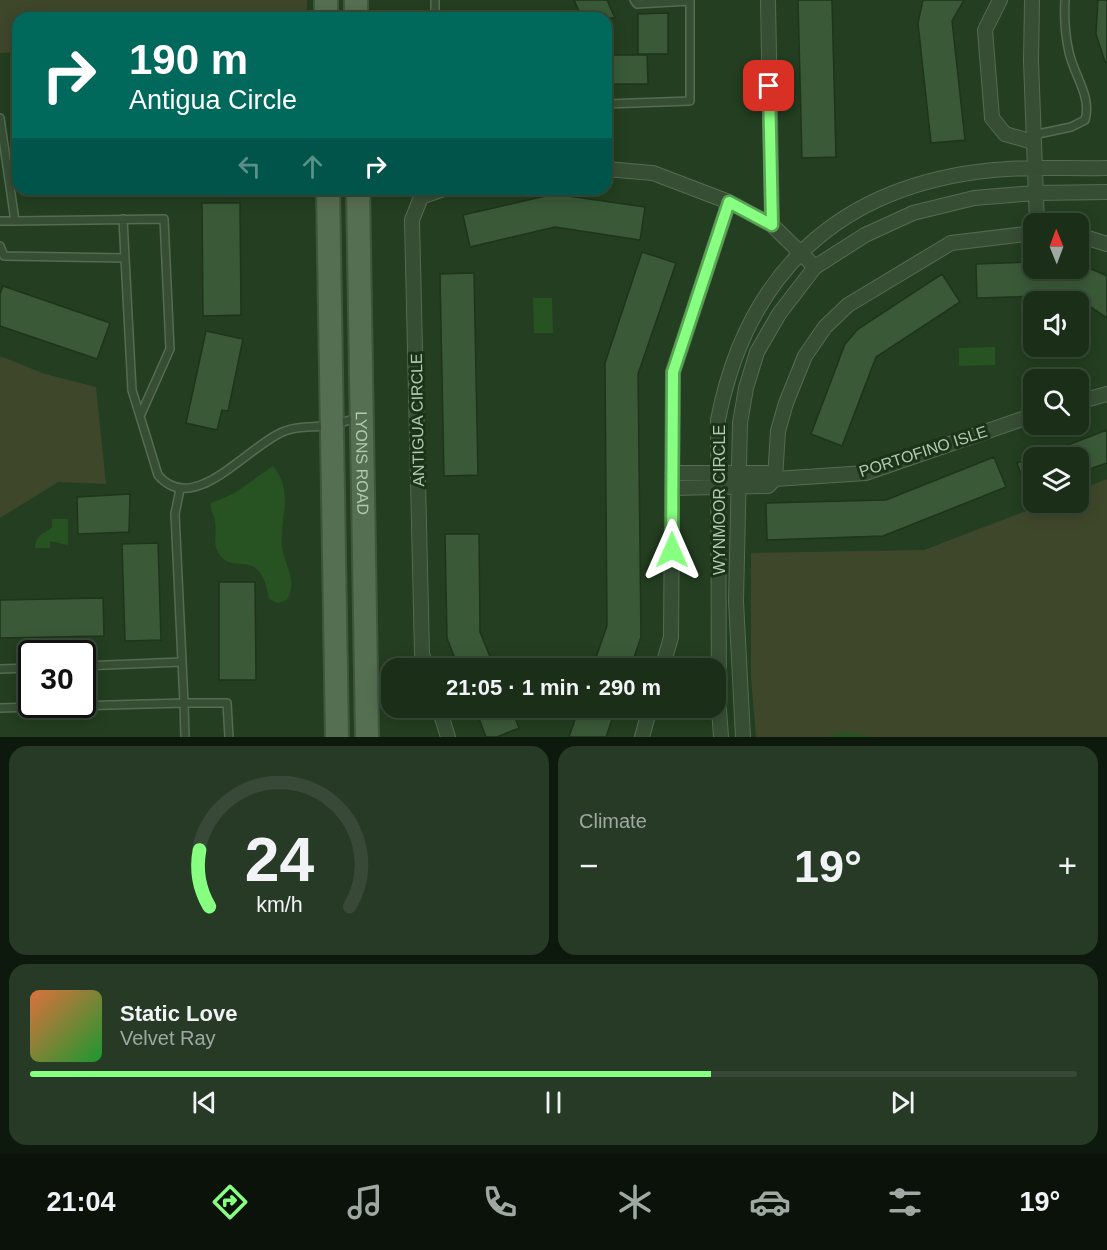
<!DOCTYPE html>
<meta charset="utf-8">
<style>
:root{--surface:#1a2e18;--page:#273a25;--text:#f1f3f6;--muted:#9fa8a2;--line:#384a37;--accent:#87ff80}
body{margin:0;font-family:Helvetica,sans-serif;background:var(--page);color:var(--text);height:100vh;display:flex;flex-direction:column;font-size:22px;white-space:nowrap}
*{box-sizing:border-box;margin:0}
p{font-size:20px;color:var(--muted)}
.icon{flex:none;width:33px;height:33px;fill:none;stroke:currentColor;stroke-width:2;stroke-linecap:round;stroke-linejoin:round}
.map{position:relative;height:737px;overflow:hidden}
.panel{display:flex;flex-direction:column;gap:9px;padding:9px;background:#0e190d;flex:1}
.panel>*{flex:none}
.guide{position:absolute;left:12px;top:12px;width:600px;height:183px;border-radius:18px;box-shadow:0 3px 15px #0003,0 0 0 2px var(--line);background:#00695c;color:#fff;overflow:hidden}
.needle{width:39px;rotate:359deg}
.fabs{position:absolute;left:1023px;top:213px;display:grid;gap:12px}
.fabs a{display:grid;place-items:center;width:66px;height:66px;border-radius:12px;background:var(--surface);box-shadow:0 3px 15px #0003,0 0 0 2px var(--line);font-size:30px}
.speed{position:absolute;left:18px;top:640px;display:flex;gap:12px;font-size:30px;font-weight:700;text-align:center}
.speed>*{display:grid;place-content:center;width:78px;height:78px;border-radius:50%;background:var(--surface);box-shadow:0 3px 15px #0003,0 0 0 2px var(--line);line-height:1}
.speed .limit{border:3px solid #111;border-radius:9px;background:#fff;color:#111}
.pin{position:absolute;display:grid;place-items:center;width:51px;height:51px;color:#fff;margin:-26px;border-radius:12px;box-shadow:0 3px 9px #0006}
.me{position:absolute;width:66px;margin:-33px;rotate:0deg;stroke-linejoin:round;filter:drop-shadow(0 0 4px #0008)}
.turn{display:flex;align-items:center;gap:21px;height:126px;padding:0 18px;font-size:27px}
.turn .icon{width:78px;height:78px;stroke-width:2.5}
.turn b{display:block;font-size:42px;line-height:51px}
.lanes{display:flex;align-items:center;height:57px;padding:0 18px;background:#0003;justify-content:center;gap:30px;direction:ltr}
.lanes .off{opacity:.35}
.big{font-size:45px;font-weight:600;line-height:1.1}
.panel .card{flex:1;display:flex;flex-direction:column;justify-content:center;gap:9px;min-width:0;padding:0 21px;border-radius:18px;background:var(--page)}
.panel .dial{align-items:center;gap:0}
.dial svg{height:156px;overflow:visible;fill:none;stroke:var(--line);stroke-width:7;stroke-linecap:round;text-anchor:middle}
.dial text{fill:var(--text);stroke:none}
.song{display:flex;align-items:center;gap:18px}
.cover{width:72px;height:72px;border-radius:9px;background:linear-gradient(135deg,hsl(20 70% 55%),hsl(130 70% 35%))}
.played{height:6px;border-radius:3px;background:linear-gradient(90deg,var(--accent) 65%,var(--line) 65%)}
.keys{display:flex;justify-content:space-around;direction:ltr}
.heat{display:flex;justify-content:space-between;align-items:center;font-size:33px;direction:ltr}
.panel .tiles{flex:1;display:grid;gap:9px;grid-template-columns:1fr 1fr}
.card:last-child{grid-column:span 2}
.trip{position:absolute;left:381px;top:658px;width:345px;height:60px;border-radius:18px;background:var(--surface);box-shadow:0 3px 15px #0003,0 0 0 2px var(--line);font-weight:600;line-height:60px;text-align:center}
.tabs{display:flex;height:96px;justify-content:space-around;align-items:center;background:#0a120a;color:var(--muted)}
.tabs .icon{width:42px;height:42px}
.tabs .selected{color:var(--accent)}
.tabs b{font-size:27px;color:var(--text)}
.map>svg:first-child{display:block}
.green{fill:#3f472b}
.water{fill:#275323}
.building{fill:#3a5a37;stroke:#1e351c;stroke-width:1.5}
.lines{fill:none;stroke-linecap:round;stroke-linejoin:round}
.lane-casing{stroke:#546c53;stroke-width:10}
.street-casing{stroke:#546c53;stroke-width:16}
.primary-casing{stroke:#40573e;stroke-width:26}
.lane{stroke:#374e35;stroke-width:7}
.street{stroke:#374e35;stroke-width:14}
.primary{stroke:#556f52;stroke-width:22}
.route-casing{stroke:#58a653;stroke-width:15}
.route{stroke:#87ff80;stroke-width:10}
.labels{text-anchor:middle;stroke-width:6;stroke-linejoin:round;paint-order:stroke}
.street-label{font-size:16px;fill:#b1cab0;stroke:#1c331a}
</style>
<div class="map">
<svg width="1107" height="737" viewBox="0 0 1107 737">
<rect width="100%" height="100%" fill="#233e20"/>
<path class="green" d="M 0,0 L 307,0 L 307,18 L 18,18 L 18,52 L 0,53 Z
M 0,356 L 45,374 L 96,387 L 106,484 L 58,482 L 0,518 Z
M 1107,479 L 1107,737 L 756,737 L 751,677 L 751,553 L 924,550 L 1047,503 L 1078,502 L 1079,490 Z"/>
<path class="water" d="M 533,298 L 552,298 L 553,333 L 534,333 Z
M 995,347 L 995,365 L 959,366 L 959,348 Z
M 273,466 C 295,493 279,518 282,547 C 285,566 298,581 287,600 L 278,603 L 269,599 C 260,544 235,577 219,554 C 212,544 217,533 215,521 C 214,515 210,511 211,503 L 233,494 Z
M 52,519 L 68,519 L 68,545 L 50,541 L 50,548 L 35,548 C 36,534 43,535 52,527 Z
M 844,732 L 876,737 L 826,737 Z"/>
<path class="building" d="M 574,0 L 607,0 L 615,18 L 582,18 Z
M 798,0 L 832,0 L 836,157 L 802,158 Z
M 923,0 L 964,0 L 952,21 L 965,140 L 931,143 L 918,23 Z
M 1098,0 L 1107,0 L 1107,62 L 1105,62 L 1096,34 Z
M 668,13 L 668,54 L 638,54 L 638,14 Z
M 606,55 L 647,55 L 648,84 L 606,84 Z
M 554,194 L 645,207 L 640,240 L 555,227 L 470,247 L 463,215 Z
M 202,203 L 240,203 L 241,315 L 203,316 Z
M 642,252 L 676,263 L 638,374 L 641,637 L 630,669 L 592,669 L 607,626 L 605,363 Z
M 1034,262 L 1034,268 L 1078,268 L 1078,263 L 1107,276 L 1107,318 L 1073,295 L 977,298 L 976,264 Z
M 474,273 L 478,475 L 444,476 L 440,274 Z
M 942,274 L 960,302 L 876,357 L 842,446 L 811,434 L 845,344 L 858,329 Z
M 3,286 L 110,323 L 97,359 L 0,326 L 0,294 Z
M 206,331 L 243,339 L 228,411 L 222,410 L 217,430 L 186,423 Z
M 1107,430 L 1107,463 L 1078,473 L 1078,458 L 1034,458 Z
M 994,457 L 1006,487 L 883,536 L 767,540 L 766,503 L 886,500 Z
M 1034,457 L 1034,504 L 1032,504 L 1017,463 Z
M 130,494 L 129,532 L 78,534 L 77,497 Z
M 445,534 L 479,534 L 480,632 L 495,669 L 459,669 L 447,638 Z
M 158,543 L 161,640 L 125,641 L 122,544 Z
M 219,582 L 255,582 L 256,680 L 219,680 Z
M 103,598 L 104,636 L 0,638 L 0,600 Z
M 475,708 L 511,708 L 519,728 L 497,737 L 486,737 Z
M 579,708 L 616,708 L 606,737 L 569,737 Z"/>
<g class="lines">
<defs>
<path id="lane" d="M 435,0 L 435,18
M 606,104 L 690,101 L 690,1 L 637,4 L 634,0
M 0,118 L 15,221 L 164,219 L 170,349 L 141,414
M 1033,135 L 1071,127 L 1085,120 C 1092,96 1074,76 1069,52 C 1065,35 1064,18 1065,0
M 123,219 L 125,258
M 0,221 L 15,221
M 0,246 L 4,256 L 125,258 L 132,390 L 158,475 C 194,518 249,444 285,431 C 299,425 317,428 331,425 C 340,423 350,420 358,418
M 82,666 L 182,662
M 0,669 L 32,668
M 0,708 L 184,703 L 175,514 L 180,489
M 185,737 L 184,703 L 227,703 L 229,737"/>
<path id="street" d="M 768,0 L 772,225
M 1000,0 L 985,30 L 992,118 L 1005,134 L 1033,142
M 1032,0 L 1031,61 L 1037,224
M 606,169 L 653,173 L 729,202 L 673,372 L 671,637 L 662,669
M 729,202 L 772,225 L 815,267
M 1078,235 L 1107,244
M 1078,402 L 1107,394
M 672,473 L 766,473 L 775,479 L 866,473 L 1034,415
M 672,488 L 768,486 L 775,479 L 778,431 L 786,403 L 805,356 L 825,327 L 848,305 L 951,243 L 1034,233
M 427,669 L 422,654 L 412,220 L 421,197 L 444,189
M 439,708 L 448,737
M 642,737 L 650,708
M 721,737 L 719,709 L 718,420 C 747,271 841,185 993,170 C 1030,166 1069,169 1107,168
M 743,737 L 736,601 L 740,423 L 746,388 L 757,352 L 779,314 L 815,267 L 865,235 L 913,213 L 974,198 L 1035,193 L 1107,192"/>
<g id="primary">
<path d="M 326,0 L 326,18"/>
<path d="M 356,0 L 356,18"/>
<path d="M 328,189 L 337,737"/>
<path id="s1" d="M 358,189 L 367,737"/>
</g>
</defs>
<use href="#lane" class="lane-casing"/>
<use href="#street" class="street-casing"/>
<use href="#primary" class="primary-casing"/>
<use href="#lane" class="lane"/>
<use href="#street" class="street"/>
<use href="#primary" class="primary"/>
</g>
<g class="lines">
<defs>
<path id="route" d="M 672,550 L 673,372 L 729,202 L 772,225 L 769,86"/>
</defs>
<use href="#route" class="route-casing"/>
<use href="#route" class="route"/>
</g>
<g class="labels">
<g class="street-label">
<text transform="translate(417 420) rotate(-91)" y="6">ANTIGUA CIRCLE</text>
<text transform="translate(923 451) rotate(-18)" y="6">PORTOFINO ISLE</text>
<text dy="6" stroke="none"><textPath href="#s1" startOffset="274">LYONS ROAD</textPath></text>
<text transform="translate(719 500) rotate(-90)" y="6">WYNMOOR CIRCLE</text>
</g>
</g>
</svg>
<div class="fabs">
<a><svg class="needle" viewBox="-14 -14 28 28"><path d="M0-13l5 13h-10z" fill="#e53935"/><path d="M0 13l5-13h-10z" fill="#9fa8a2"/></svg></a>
<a><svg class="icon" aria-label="sound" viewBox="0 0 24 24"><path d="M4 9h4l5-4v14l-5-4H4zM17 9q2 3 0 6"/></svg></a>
<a><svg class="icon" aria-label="search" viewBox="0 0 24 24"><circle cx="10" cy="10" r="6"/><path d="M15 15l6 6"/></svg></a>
<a><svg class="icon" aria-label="layers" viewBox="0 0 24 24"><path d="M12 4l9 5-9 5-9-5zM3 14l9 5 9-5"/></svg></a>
</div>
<div class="speed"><div class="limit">30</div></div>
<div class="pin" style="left:769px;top:86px;background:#d93025"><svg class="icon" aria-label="arrive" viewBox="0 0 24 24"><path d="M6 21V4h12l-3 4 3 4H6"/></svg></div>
<svg class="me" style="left:672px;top:550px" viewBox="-20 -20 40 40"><path d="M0-17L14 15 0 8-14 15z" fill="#87ff80" stroke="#fff" stroke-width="4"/></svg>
<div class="trip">21:05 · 1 min · 290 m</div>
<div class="guide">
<div class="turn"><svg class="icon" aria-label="right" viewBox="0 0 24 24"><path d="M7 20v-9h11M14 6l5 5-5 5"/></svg><div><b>190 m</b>Antigua Circle</div></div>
<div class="lanes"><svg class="icon off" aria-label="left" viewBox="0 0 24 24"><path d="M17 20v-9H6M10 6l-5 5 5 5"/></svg><svg class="icon off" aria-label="ahead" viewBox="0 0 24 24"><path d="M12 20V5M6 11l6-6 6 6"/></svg><svg class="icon" aria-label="right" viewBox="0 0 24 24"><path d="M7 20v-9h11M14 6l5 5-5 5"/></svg></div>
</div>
</div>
<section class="panel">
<div class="tiles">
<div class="card dial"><svg viewBox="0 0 100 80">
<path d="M14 69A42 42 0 1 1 86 69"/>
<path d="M14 69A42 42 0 0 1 9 40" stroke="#87ff80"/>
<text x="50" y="56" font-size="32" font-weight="700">24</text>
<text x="50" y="72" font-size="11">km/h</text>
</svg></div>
<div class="card"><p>Climate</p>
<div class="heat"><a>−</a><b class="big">19°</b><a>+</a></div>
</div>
<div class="card">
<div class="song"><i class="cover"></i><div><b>Static Love</b><p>Velvet Ray</p></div></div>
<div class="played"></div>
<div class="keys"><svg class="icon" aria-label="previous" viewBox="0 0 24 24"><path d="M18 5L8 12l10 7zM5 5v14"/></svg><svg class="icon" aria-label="pause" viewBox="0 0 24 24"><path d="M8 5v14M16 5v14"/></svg><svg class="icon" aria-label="next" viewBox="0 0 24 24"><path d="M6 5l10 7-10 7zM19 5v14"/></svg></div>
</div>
</div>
</section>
<nav class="tabs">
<b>21:04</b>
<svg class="icon selected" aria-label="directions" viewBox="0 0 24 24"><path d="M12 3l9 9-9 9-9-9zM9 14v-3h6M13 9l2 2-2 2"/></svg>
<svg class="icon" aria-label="music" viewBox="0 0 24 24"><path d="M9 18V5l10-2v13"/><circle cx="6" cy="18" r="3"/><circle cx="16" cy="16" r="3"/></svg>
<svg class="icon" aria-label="phone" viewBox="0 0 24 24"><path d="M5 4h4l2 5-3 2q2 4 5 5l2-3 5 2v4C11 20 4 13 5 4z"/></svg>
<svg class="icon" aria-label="climate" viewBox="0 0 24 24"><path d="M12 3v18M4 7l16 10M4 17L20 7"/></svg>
<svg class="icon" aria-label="car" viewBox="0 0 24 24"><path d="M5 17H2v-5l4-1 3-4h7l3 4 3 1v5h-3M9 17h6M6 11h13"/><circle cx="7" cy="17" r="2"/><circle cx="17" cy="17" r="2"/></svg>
<svg class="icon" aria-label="filters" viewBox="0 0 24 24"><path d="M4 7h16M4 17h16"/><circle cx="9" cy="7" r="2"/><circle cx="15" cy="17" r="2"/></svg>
<b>19°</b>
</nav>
